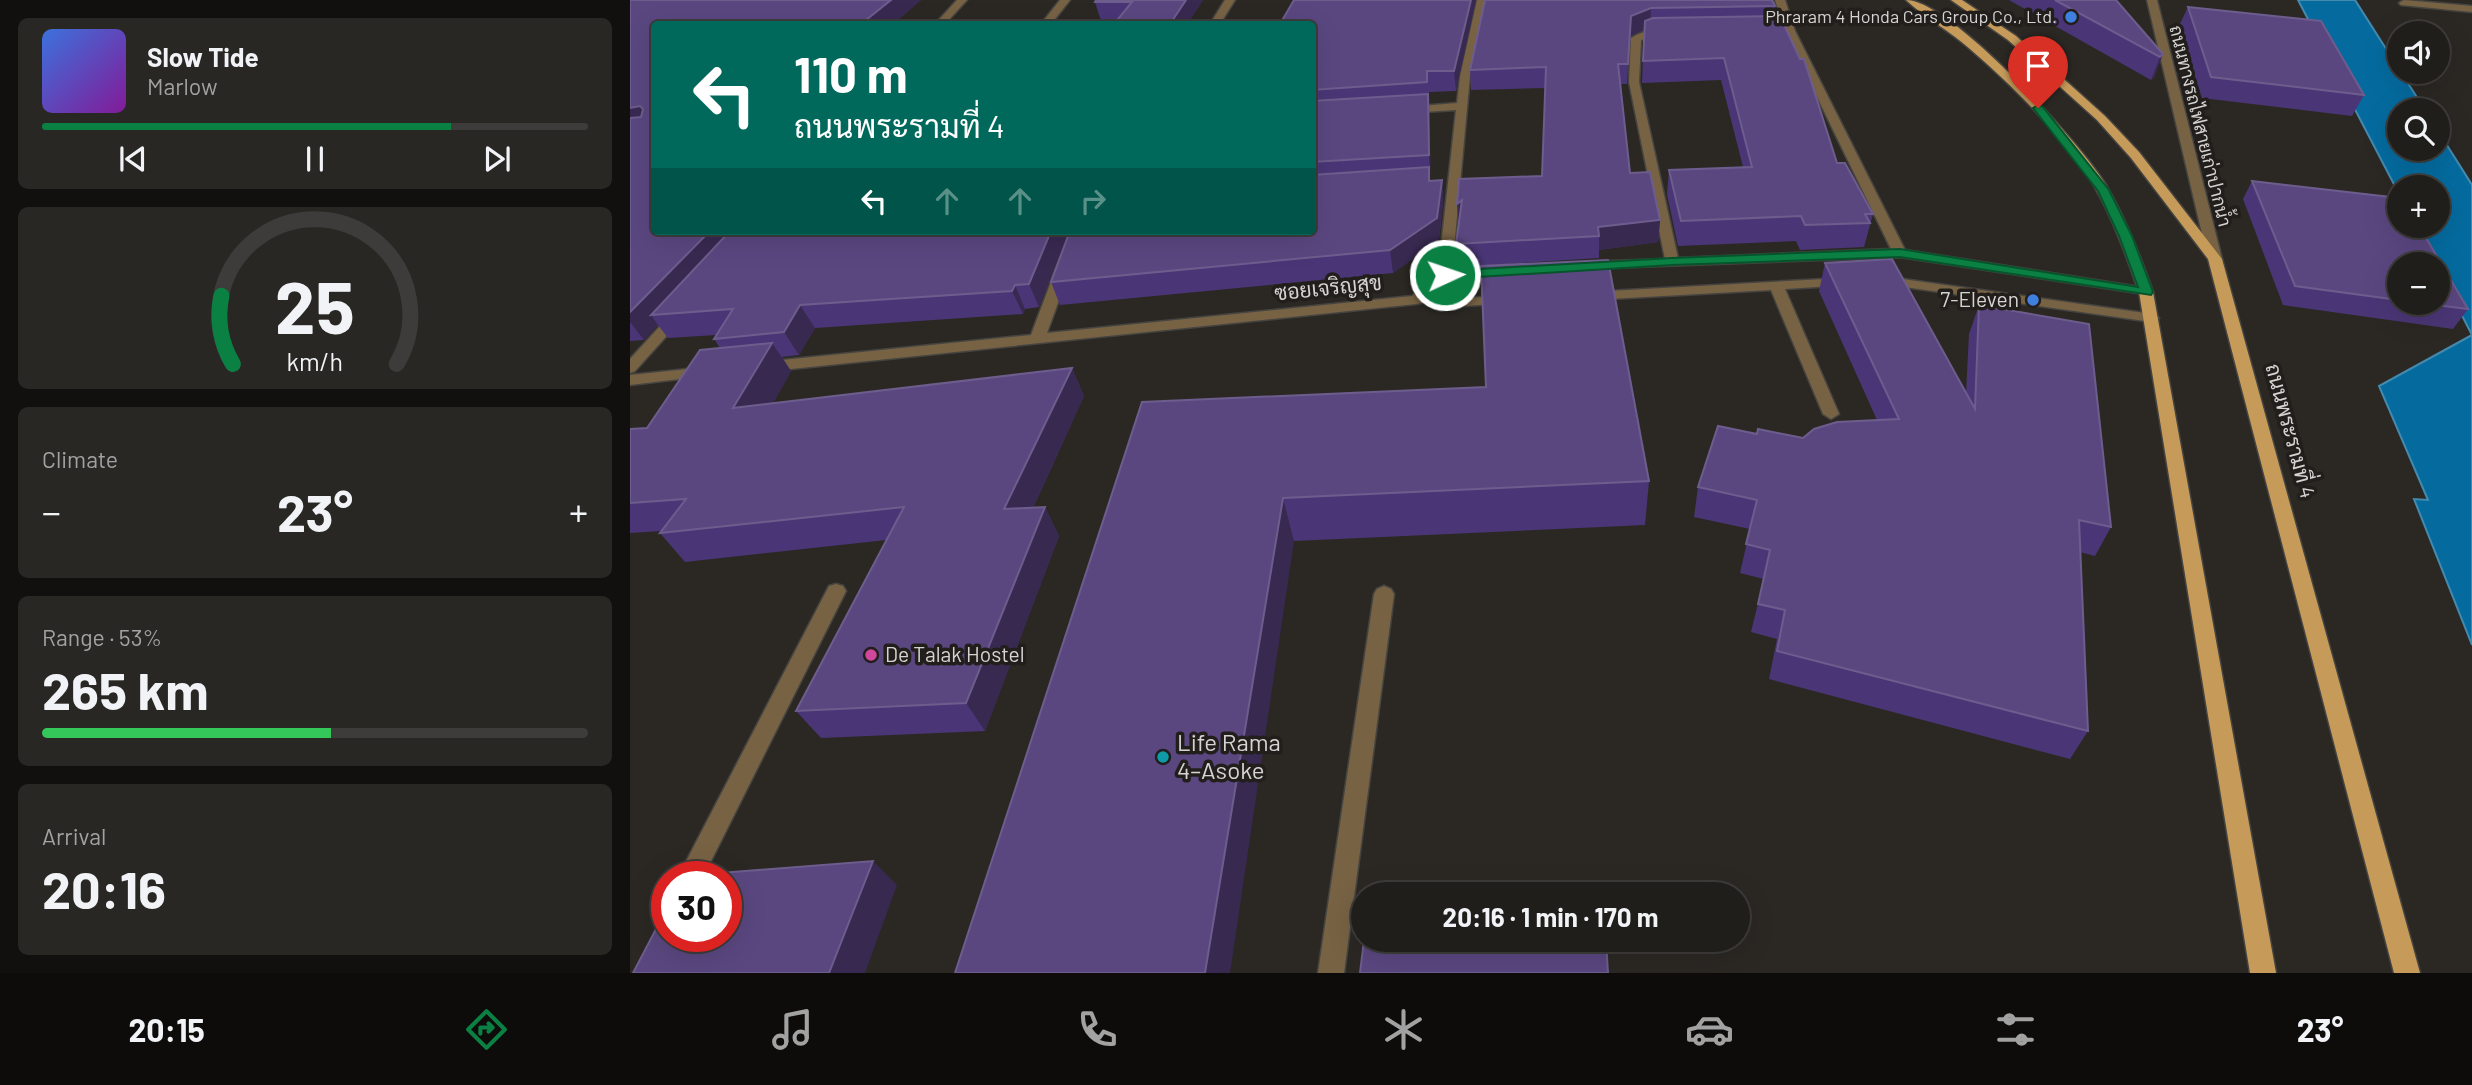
<!DOCTYPE html>
<meta charset="utf-8">
<style>
:root{--surface:#201e1b;--page:#282724;--text:#f1f3f6;--muted:#a2a2a3;--line:#3d3c3a;--accent:#0b8043}
body{margin:0;font-family:Barlow,Sarabun,sans-serif;background:var(--page);color:var(--text);height:100vh;display:flex;flex-direction:column;font-size:26px;white-space:nowrap}
*{box-sizing:border-box;margin:0}
p{font-size:23px;color:var(--muted)}
.icon{flex:none;width:38px;height:38px;fill:none;stroke:currentColor;stroke-width:2;stroke-linecap:round;stroke-linejoin:round}
.map{position:relative;flex:1;overflow:hidden}
.details{display:flex;flex-direction:column;gap:18px;padding:18px;background:#12100f;width:630px}
.details>*{flex:none}
.banner{position:absolute;left:21px;top:21px;width:665px;height:214px;border-radius:7px;box-shadow:0 7px 28px #0002,0 0 0 2px var(--line);background:#00695c;color:#fff;overflow:hidden}
.buttons{position:absolute;left:1757px;top:21px;display:grid;gap:14px}
.buttons a{display:grid;place-items:center;width:63px;height:63px;border-radius:50%;background:var(--surface);box-shadow:0 7px 28px #0002,0 0 0 2px var(--line);font-size:35px}
.speed{position:absolute;left:21px;top:861px;display:flex;gap:14px;font-size:35px;font-weight:700;text-align:center}
.speed>*{display:grid;place-content:center;width:91px;height:91px;border-radius:50%;background:var(--surface);box-shadow:0 7px 28px #0002,0 0 0 2px var(--line);line-height:1}
.speed .limit{border:10px solid #d22;background:#fff;color:#111}
.pin{position:absolute;display:grid;place-items:center;width:60px;height:60px;color:#fff;margin:-72px -30px;border-radius:50% 50% 50% 0;rotate:-45deg;box-shadow:0 0 7px #0007}
.pin .icon{rotate:45deg}
.me{position:absolute;width:77px;margin:-38px;rotate:87deg;stroke-linejoin:round;filter:drop-shadow(0 0 5px #0008)}
.turn{display:flex;align-items:center;gap:24px;height:147px;padding:0 28px;font-size:32px}
.turn .icon{width:91px;height:91px;stroke-width:2.5}
.turn b{display:block;font-size:49px;line-height:60px}
.lanes{display:flex;align-items:center;height:66px;padding:0 28px;background:#0003;justify-content:center;gap:35px;direction:ltr}
.lanes .off{opacity:.35}
.big{font-size:52px;font-weight:700;line-height:1.1}
.details .tile{flex:1;display:flex;flex-direction:column;justify-content:center;gap:10px;min-width:0;padding:0 24px;border-radius:10px;background:var(--page)}
.details .dial{align-items:center;gap:0}
.dial svg{height:182px;overflow:visible;fill:none;stroke:var(--line);stroke-width:7;stroke-linecap:round;text-anchor:middle}
.dial text{fill:var(--text);stroke:none}
.song{display:flex;align-items:center;gap:21px}
.cover{width:84px;height:84px;border-radius:10px;background:linear-gradient(135deg,hsl(220 70% 55%),hsl(290 70% 35%))}
.played{height:7px;border-radius:4px;background:linear-gradient(90deg,var(--accent) 75%,var(--line) 75%)}
.keys{display:flex;justify-content:space-around;direction:ltr}
.heat{display:flex;justify-content:space-between;align-items:center;font-size:38px;direction:ltr}
.charge{height:10px;border-radius:5px;background:linear-gradient(90deg,#34c759 53%,var(--line) 0)}
.trip{position:absolute;left:721px;top:882px;width:399px;height:70px;border-radius:35px;background:var(--surface);box-shadow:0 7px 28px #0002,0 0 0 2px var(--line);font-weight:700;line-height:70px;text-align:center}
.tab-bar{display:flex;height:112px;justify-content:space-around;align-items:center;background:#0d0c0b;color:var(--muted)}
.tab-bar .icon{width:49px;height:49px}
.tab-bar .on{color:var(--accent)}
.tab-bar b{font-size:32px;color:var(--text)}
main{display:flex;flex:1;min-height:0}
.map>svg:first-child{display:block}
.water{fill:#056b9f;stroke:#448aae;stroke-width:2}
.lines{fill:none;stroke-linecap:round;stroke-linejoin:round}
.minor-casing{stroke:#464440;stroke-width:3}
.major-casing{stroke:#464440;stroke-width:3}
.minor{fill:#776244;fill-rule:evenodd}
.major{fill:#c69b5a;fill-rule:evenodd}
.wall{fill:#4a3676;fill-rule:evenodd}
.shaded-wall{fill:#382951}
.building{fill:#5a4780;stroke:#6d5d8d;stroke-width:2}
.route{fill:#0b8043;stroke:#07532c;stroke-width:2}
.shop-dot{fill:#3f7fe0;stroke:#211e1b;stroke-width:2.5}
.hotel-dot{fill:#d1479c;stroke:#211e1b;stroke-width:2.5}
.culture-dot{fill:#0f9aa8;stroke:#211e1b;stroke-width:2.5}
.labels{text-anchor:middle;stroke-width:7;stroke-linejoin:round;paint-order:stroke}
.far-poi-label{font-size:18px;fill:#d6d4d2;stroke:#211e1b;text-anchor:end}
.far-street-label{font-size:18px;fill:#d6d4d2;stroke:#211e1b}
.street-label{font-size:21px;fill:#d6d4d2;stroke:#211e1b}
.poi-label{font-size:21px;fill:#d6d4d2;stroke:#211e1b;text-anchor:end}
.near-poi-label{font-size:24px;fill:#d6d4d2;stroke:#211e1b;text-anchor:start}
</style>
<main>
<section class="details">
<div class="tile">
<div class="song"><i class="cover"></i><div><b>Slow Tide</b><p>Marlow</p></div></div>
<div class="played"></div>
<div class="keys"><svg class="icon" aria-label="previous" viewBox="0 0 24 24"><path d="M18 5L8 12l10 7zM5 5v14"/></svg><svg class="icon" aria-label="pause" viewBox="0 0 24 24"><path d="M8 5v14M16 5v14"/></svg><svg class="icon" aria-label="next" viewBox="0 0 24 24"><path d="M6 5l10 7-10 7zM19 5v14"/></svg></div>
</div>
<div class="tile dial"><svg viewBox="0 0 100 80">
<path d="M14 69A42 42 0 1 1 86 69"/>
<path d="M14 69A42 42 0 0 1 9 39" stroke="#0b8043"/>
<text x="50" y="56" font-size="32" font-weight="700">25</text>
<text x="50" y="72" font-size="11">km/h</text>
</svg></div>
<div class="tile"><p>Climate</p>
<div class="heat"><a>−</a><b class="big">23°</b><a>+</a></div>
</div>
<div class="tile"><p>Range · 53%</p><b class="big">265 km</b><div class="charge"></div></div>
<div class="tile"><p>Arrival</p><b class="big">20:16</b></div>
</section>
<div class="map">
<svg width="1842" height="973" viewBox="0 0 1842 973">
<rect width="100%" height="100%" fill="#2b2824"/>
<path class="water" d="M 1668,0 L 1725,0 L 1795,110 L 1769,110 L 1769,149 L 1808,149 L 1808,131 L 1842,185 L 1842,645 L 1784,499 L 1798,500 L 1749,386 L 1842,335 L 1786,226 L 1808,226 L 1808,187 L 1769,187 L 1769,194 Z"/>
<g class="lines">
<defs>
<path id="minor" d="M 327,0 L 337,0 L 315,24 L 305,24 Z
M 430,0 L 440,0 L 421,24 L 411,24 Z
M 595,0 L 605,0 L 590,24 L 580,24 Z
M 847,0 L 857,0 L 840,76 L 822,270 L 875,267 L 880,268 L 880,274 L 819,279 L 791,303 L 786,304 L 132,372 L 124,367 L 132,362 L 401,335 L 440,231 L 454,231 L 417,333 L 782,296 L 808,274 L 826,110 L 777,113 L 771,110 L 777,107 L 827,103 L 830,76 Z
M 1145,0 L 1155,0 L 1165,31 L 1275,250 L 1516,288 L 1523,292 L 1521,295 L 1270,257 L 951,269 L 951,263 L 956,262 L 1035,259 L 999,82 L 1001,38 C 1012,31 1029,26 1041,33 L 1011,40 L 1009,82 L 1048,258 L 1261,249 L 1155,31 Z
M 1517,0 L 1527,0 L 1592,259 L 1590,262 L 1585,263 L 1578,259 Z
M 1774,0 L 1842,6 L 1842,12 L 1771,5 L 1769,3 Z
M 1251,276 L 1522,314 L 1529,318 L 1522,322 L 1246,283 L 1244,280 Z
M 1213,278 L 1218,279 L 1218,285 L 1155,289 L 1209,414 L 1201,419 L 1193,414 L 1141,290 L 961,300 L 954,296 L 961,292 Z
M 874,296 L 881,300 L 879,303 L 834,306 L 827,302 L 834,298 Z
M 47,312 L 54,316 L 52,319 L 5,371 L 0,373 L 0,359 L 42,313 Z
M 77,367 L 85,372 L 83,375 L 0,385 L 0,375 Z
M 206,584 L 213,586 L 216,591 L 73,877 L 48,877 L 199,586 Z
M 754,586 L 761,589 L 764,594 L 714,973 L 688,973 L 744,594 L 747,589 Z"/>
<path id="major" d="M 1276,0 C 1321,0 1452,145 1476,185 C 1496,219 1510,255 1523,292 L 1646,973 L 1620,973 L 1509,292 C 1496,255 1483,218 1463,184 C 1436,139 1380,83 1340,49 C 1320,31 1295,18 1276,0 Z
M 1321,0 L 1332,0 L 1386,36 L 1475,116 L 1509,152 L 1592,259 L 1790,973 L 1764,973 L 1578,259 L 1501,158 L 1467,120 L 1378,40 Z"/>
</defs>
<use href="#minor" class="minor-casing"/>
<use href="#major" class="major-casing"/>
<use href="#minor" class="minor"/>
<use href="#major" class="major"/>
</g>
<path class="wall" d="M 0,0 L 291,0 L 263,24 L 24,24 L 24,231 L 439,231 L 409,307 L 395,309 L 393,314 L 185,328 L 169,355 L 152,357 L 161,371 L 143,403 L 442,368 L 454,396 L 403,508 L 415,507 L 429,536 L 355,731 L 191,738 L 166,711 L 256,540 L 55,562 L 30,533 L 31,531 L 0,533 L 0,429 L 17,428 L 90,348 L 84,339 L 86,335 L 38,338 L 28,325 L 14,340 L 0,341 Z
M 573,0 L 557,24 L 484,24 L 487,21 L 471,21 L 465,2 Z
M 664,0 L 846,0 L 826,91 L 799,92 L 800,181 L 812,180 L 813,202 L 809,240 L 763,273 L 430,305 L 421,282 L 682,231 L 682,24 Z
M 855,0 L 1145,6 L 1144,16 L 1207,163 L 1243,214 L 1234,247 L 1170,250 L 1166,241 L 1048,246 L 1037,194 L 1039,170 L 1113,167 L 1091,80 L 1012,83 L 1014,30 L 1000,36 L 997,84 L 991,84 L 1000,173 L 1030,220 L 1028,242 L 969,250 L 969,258 L 827,267 L 826,244 L 912,176 L 915,88 L 841,90 L 840,70 Z
M 1379,0 L 1486,0 L 1533,54 L 1524,77 L 1521,80 Z
M 1558,7 L 1734,95 L 1722,116 L 1572,98 L 1549,26 Z
M 1622,181 L 1769,198 L 1769,226 L 1789,226 L 1838,309 L 1823,329 L 1653,305 L 1613,199 ZM 1769,264 L 1808,264 L 1808,303 L 1769,303 Z
M 1195,263 L 1336,394 L 1339,334 L 1349,305 L 1481,527 L 1465,556 L 1450,552 L 1458,731 L 1440,759 L 1139,679 L 1147,639 L 1121,632 L 1134,579 L 1110,573 L 1120,529 L 1064,517 L 1068,487 L 1127,434 L 1173,438 L 1247,420 L 1189,291 Z
M 856,387 L 1019,481 L 1015,525 L 664,541 L 512,402 Z"/>
<path class="shaded-wall" d="M 261,0 L 291,0 L 263,24 L 231,24 Z
M 556,0 L 573,0 L 557,24 L 540,24 Z
M 841,0 L 846,0 L 826,91 L 824,71 Z
M 1021,8 L 1020,27 L 1000,36 L 997,84 L 1001,16 Z
M 1533,54 L 1524,77 L 1521,80 L 1530,57 Z
M 798,94 L 799,114 L 801,177 L 799,155 Z
M 10,106 L 24,127 L 0,130 L 0,108 Z
M 812,180 L 813,202 L 809,240 L 763,273 L 760,250 Z
M 832,200 L 829,226 L 827,204 Z
M 1030,220 L 1028,242 L 969,250 L 969,236 L 968,227 Z
M 80,231 L 116,231 L 21,315 L 28,325 L 14,340 L 0,322 L 0,312 Z
M 421,231 L 439,231 L 409,307 L 399,284 Z
M 385,285 L 395,309 L 393,314 L 382,291 Z
M 170,305 L 185,328 L 169,355 L 154,332 Z
M 142,343 L 161,371 L 124,437 L 103,408 Z
M 442,368 L 454,396 L 389,538 L 374,509 Z
M 653,498 L 664,541 L 600,973 L 575,973 Z
M 415,507 L 429,536 L 355,731 L 336,703 Z
M 243,861 L 267,885 L 235,973 L 199,973 Z"/>
<path class="building" d="M 0,0 L 261,0 L 231,24 L 24,24 L 24,231 L 80,231 L 0,312 L 0,118 L 11,117 L 13,109 L 10,106 L 0,108 Z
M 466,0 L 556,0 L 540,24 L 484,24 L 502,2 L 465,2 Z
M 664,0 L 841,0 L 824,71 L 797,71 L 797,82 L 682,90 L 682,24 L 650,24 Z
M 855,0 L 1142,0 L 1145,6 L 1021,8 L 1001,16 L 998,64 L 988,64 L 1000,173 L 1020,172 L 1030,220 L 968,227 L 969,236 L 826,244 L 832,200 L 827,204 L 829,179 L 912,176 L 916,67 L 840,70 Z
M 1425,0 L 1486,0 L 1533,54 L 1530,57 Z
M 1558,7 L 1691,21 L 1734,95 L 1581,77 Z
M 1150,16 L 1170,59 L 1174,59 L 1207,163 L 1215,163 L 1243,214 L 1235,214 L 1240,223 L 1175,225 L 1171,216 L 1051,221 L 1039,170 L 1122,167 L 1094,58 L 1013,61 L 1015,21 L 1023,18 Z
M 798,94 L 799,155 L 682,162 L 682,101 Z
M 799,167 L 799,181 L 812,180 L 807,218 L 760,250 L 421,282 L 440,231 L 682,231 L 682,175 Z
M 1622,181 L 1769,198 L 1769,226 L 1789,226 L 1838,309 L 1789,303 L 1808,303 L 1808,264 L 1769,264 L 1769,300 L 1665,286 Z
M 100,231 L 421,231 L 399,284 L 385,285 L 382,291 L 170,305 L 154,332 L 84,339 L 103,309 L 21,315 Z
M 1262,259 L 1345,409 L 1349,305 L 1459,324 L 1481,527 L 1449,520 L 1458,731 L 1147,651 L 1155,610 L 1128,604 L 1140,550 L 1116,544 L 1127,500 L 1068,487 L 1088,426 L 1127,434 L 1128,429 L 1173,438 L 1184,429 L 1207,422 L 1269,419 L 1195,263 Z
M 978,260 L 1019,481 L 653,498 L 575,973 L 325,973 L 512,402 L 856,387 L 851,266 Z
M 142,343 L 103,408 L 442,368 L 374,509 L 415,507 L 336,703 L 166,711 L 274,507 L 30,533 L 56,499 L 0,503 L 0,429 L 17,428 L 70,350 Z
M 243,861 L 199,973 L 3,973 L 37,908 L 37,936 L 96,936 L 96,877 L 53,877 L 53,876 Z
M 734,940 L 976,940 L 978,973 L 730,973 Z"/>
<path class="route" d="M 1408,105 L 1412,106 L 1479,190 L 1502,236 L 1523,292 L 1521,295 L 1270,257 L 1042,265 L 815,279 L 809,275 L 815,271 L 1042,258 L 1270,249 L 1508,287 L 1489,236 L 1468,191 L 1403,108 Z"/>
<g class="shop-dot">
<circle cx="1441" cy="17" r="7"/>
<circle cx="1403" cy="300" r="7"/>
</g>
<circle class="hotel-dot" cx="241" cy="655" r="7"/>
<circle class="culture-dot" cx="533" cy="757" r="7"/>
<g class="labels">
<g class="far-poi-label">
<text x="1427" y="23">Phraram 4 Honda Cars Group Co., Ltd.</text>
</g>
<g class="far-street-label">
<text transform="translate(1570 126) rotate(76)" y="6">ถนนทางรถไฟสายเก่าปากน้ำ</text>
</g>
<g class="street-label">
<text transform="translate(698 288) rotate(-6)" y="7">ซอยเจริญสุข</text>
<text transform="translate(1660 431) rotate(75)" y="7">ถนนพระรามที่ 4</text>
</g>
<g class="poi-label">
<text x="1389" y="307">7-Eleven</text>
<text x="255" y="662" text-anchor="start">De Talak Hostel</text>
</g>
<g class="near-poi-label">
<text x="547" y="751">Life Rama<tspan x="547" dy="28">4–Asoke</tspan></text>
</g>
</g>
</svg>
<div class="buttons">
<a><svg class="icon" aria-label="sound" viewBox="0 0 24 24"><path d="M4 9h4l5-4v14l-5-4H4zM17 9q2 3 0 6"/></svg></a>
<a><svg class="icon" aria-label="search" viewBox="0 0 24 24"><circle cx="10" cy="10" r="6"/><path d="M15 15l6 6"/></svg></a>
<a>+</a>
<a>−</a>
</div>
<div class="speed"><div class="limit">30</div></div>
<div class="pin" style="left:1408px;top:108px;background:#d93025"><svg class="icon" aria-label="arrive" viewBox="0 0 24 24"><path d="M6 21V4h12l-3 4 3 4H6"/></svg></div>
<svg class="me" style="left:815px;top:275px" viewBox="-20 -20 40 40"><circle r="17" fill="#0b8043" stroke="#fff" stroke-width="3"/><path d="M0-11L8 9 0 5-8 9z" fill="#fff"/></svg>
<div class="trip">20:16 · 1 min · 170 m</div>
<div class="banner">
<div class="turn"><svg class="icon" aria-label="left" viewBox="0 0 24 24"><path d="M17 20v-9H6M10 6l-5 5 5 5"/></svg><div><b>110 m</b>ถนนพระรามที่ 4</div></div>
<div class="lanes"><svg class="icon" aria-label="left" viewBox="0 0 24 24"><path d="M17 20v-9H6M10 6l-5 5 5 5"/></svg><svg class="icon off" aria-label="ahead" viewBox="0 0 24 24"><path d="M12 20V5M6 11l6-6 6 6"/></svg><svg class="icon off" aria-label="ahead" viewBox="0 0 24 24"><path d="M12 20V5M6 11l6-6 6 6"/></svg><svg class="icon off" aria-label="right" viewBox="0 0 24 24"><path d="M7 20v-9h11M14 6l5 5-5 5"/></svg></div>
</div>
</div>
</main>
<nav class="tab-bar">
<b>20:15</b>
<svg class="icon on" aria-label="directions" viewBox="0 0 24 24"><path d="M12 3l9 9-9 9-9-9zM9 14v-3h6M13 9l2 2-2 2"/></svg>
<svg class="icon" aria-label="music" viewBox="0 0 24 24"><path d="M9 18V5l10-2v13"/><circle cx="6" cy="18" r="3"/><circle cx="16" cy="16" r="3"/></svg>
<svg class="icon" aria-label="phone" viewBox="0 0 24 24"><path d="M5 4h4l2 5-3 2q2 4 5 5l2-3 5 2v4C11 20 4 13 5 4z"/></svg>
<svg class="icon" aria-label="climate" viewBox="0 0 24 24"><path d="M12 3v18M4 7l16 10M4 17L20 7"/></svg>
<svg class="icon" aria-label="car" viewBox="0 0 24 24"><path d="M5 17H2v-5l4-1 3-4h7l3 4 3 1v5h-3M9 17h6M6 11h13"/><circle cx="7" cy="17" r="2"/><circle cx="17" cy="17" r="2"/></svg>
<svg class="icon" aria-label="filters" viewBox="0 0 24 24"><path d="M4 7h16M4 17h16"/><circle cx="9" cy="7" r="2"/><circle cx="15" cy="17" r="2"/></svg>
<b>23°</b>
</nav>
